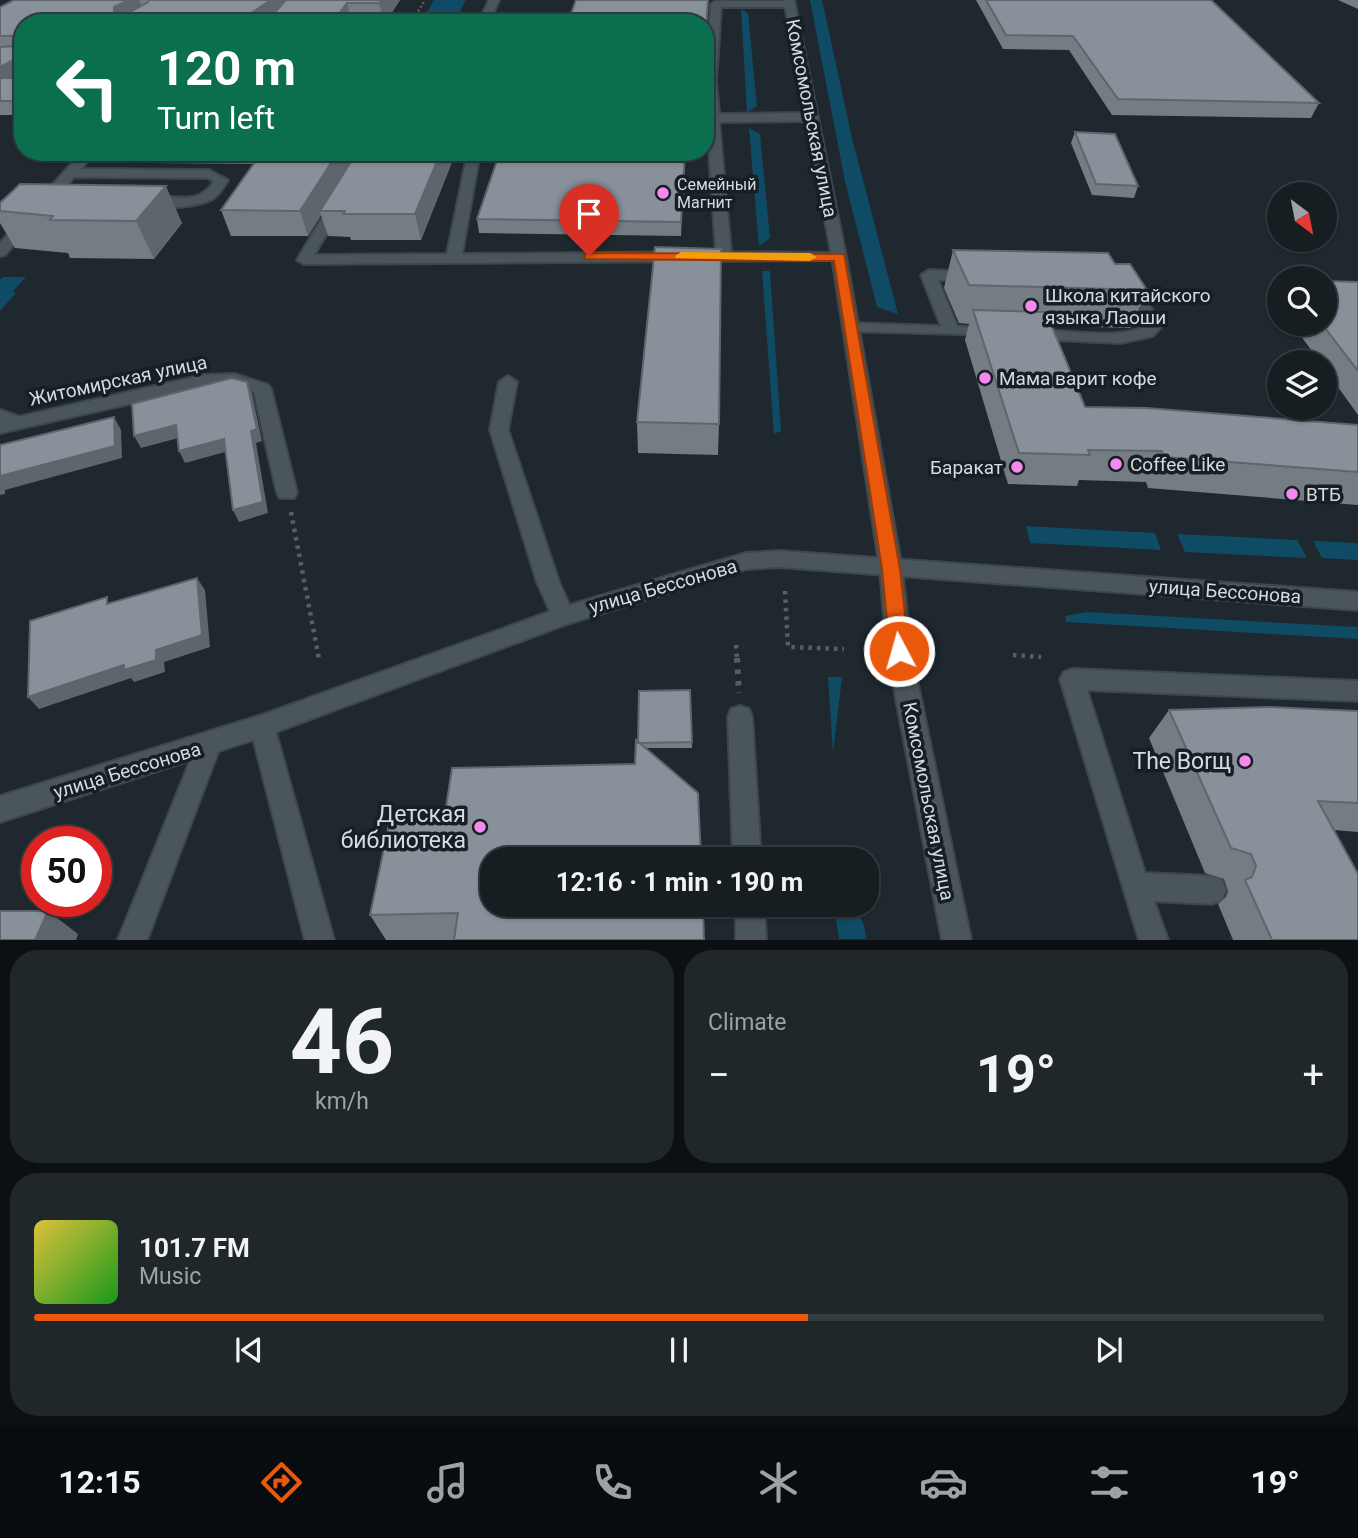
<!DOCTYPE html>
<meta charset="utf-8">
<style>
:root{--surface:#161e22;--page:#1f272a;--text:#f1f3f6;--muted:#9ea2a5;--line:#353c40;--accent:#ea580c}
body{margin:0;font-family:Roboto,sans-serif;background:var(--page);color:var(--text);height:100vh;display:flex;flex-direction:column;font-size:26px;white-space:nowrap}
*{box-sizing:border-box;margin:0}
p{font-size:23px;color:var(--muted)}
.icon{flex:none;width:38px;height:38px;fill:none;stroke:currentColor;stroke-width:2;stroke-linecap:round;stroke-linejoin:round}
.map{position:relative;height:940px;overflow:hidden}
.side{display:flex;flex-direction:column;gap:10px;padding:10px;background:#0c1013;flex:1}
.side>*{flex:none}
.banner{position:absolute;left:14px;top:14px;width:700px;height:147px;border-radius:28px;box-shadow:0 2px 5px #0004,0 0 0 2px var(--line);background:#0b6e4f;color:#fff;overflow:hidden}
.needle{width:46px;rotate:148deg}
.controls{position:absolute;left:1267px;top:182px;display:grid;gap:14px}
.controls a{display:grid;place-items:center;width:70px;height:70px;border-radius:50%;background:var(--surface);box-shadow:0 2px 5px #0004,0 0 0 2px var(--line);font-size:35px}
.speed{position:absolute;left:21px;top:826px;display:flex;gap:14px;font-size:35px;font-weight:700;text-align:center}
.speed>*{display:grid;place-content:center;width:91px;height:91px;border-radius:50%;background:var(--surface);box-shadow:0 2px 5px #0004,0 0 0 2px var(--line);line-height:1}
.speed .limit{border:10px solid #d22;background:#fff;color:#111}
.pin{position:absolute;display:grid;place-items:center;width:60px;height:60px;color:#fff;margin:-72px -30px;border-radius:50% 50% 50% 0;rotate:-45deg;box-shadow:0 0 7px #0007}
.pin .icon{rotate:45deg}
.me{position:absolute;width:77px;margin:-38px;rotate:354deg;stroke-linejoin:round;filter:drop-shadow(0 0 5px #0008)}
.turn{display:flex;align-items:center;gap:24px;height:147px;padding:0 28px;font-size:32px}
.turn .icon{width:91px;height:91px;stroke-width:2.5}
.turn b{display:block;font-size:49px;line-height:60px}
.big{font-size:52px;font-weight:700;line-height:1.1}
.side .widget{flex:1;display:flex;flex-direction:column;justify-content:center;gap:10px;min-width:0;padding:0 24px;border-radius:28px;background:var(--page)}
.side .dial{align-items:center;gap:0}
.dial b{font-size:91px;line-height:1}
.song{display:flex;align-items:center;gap:21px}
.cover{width:84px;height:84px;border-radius:10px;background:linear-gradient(135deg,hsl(50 70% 55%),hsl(120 70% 35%))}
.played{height:7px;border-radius:4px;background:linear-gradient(90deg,var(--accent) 60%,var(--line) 60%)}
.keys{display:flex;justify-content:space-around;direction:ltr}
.heat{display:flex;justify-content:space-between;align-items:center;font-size:38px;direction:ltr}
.side .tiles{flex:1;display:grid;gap:10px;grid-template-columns:1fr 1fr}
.widget:last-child{grid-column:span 2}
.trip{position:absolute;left:480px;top:847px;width:399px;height:70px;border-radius:28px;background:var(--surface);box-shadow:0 2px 5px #0004,0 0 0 2px var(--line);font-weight:700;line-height:70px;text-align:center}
.menu{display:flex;height:112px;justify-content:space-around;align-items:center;background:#090c0e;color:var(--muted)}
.menu .icon{width:49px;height:49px}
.menu .selected{color:var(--accent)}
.menu b{font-size:32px;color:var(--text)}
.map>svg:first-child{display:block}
.green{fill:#104b66}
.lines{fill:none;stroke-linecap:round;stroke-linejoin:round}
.service-casing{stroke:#3d464a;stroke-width:4}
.minor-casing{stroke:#3d464a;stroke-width:4}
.tertiary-casing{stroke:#3d464a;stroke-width:4}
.secondary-casing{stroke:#3d464a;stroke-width:4}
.path-far2{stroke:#575f65;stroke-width:2.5;stroke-dasharray:2 2.5;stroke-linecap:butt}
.path-far1{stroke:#575f65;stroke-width:4.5;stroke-dasharray:3.5 5;stroke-linecap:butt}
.path{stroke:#575f65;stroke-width:6;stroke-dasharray:4.5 7;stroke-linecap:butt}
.service{fill:#4b565c;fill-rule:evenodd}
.minor{fill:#4b565c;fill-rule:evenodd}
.tertiary{fill:#4b565c;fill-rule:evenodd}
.secondary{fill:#4b565c;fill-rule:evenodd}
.wall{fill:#757c84}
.shaded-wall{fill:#5f656c}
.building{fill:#88909a;stroke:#5f656c;stroke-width:2}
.route{fill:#ea580c;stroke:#983908;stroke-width:2}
.slow{fill:#f59e0b}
.poi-dot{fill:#f589ef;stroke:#151f24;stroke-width:2.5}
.labels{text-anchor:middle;stroke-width:7;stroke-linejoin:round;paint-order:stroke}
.far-poi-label{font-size:16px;fill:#d5dbdf;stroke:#151f24;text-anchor:start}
.street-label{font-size:19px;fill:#d5dbdf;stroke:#151f24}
.poi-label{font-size:19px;fill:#d5dbdf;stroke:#151f24;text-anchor:start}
.near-poi-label{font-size:23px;fill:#d5dbdf;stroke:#151f24;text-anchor:end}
</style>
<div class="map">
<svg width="1358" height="940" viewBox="0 0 1358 940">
<rect width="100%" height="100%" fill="#1e282e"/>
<path class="green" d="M 434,0 L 466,0 L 459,13 L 443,13 L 438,23 L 421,23 Z
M 810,0 L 822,0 L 852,138 L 898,314 L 877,307 L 845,181 Z
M 741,9 L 748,13 L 757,106 L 747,112 Z
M 749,128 L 760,134 L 770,238 L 759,246 Z
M 762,271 L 770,271 L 781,431 L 774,434 Z
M 3,277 L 26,277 L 12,292 L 16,293 L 0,311 L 0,280 Z
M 1026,526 L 1155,533 L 1161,550 L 1030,543 Z
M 1177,534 L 1297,540 L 1307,558 L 1185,552 Z
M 1313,541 L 1358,543 L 1358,560 L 1322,558 Z
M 1087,612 L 1358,627 L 1358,639 L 1066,622 L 1065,616 Z
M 828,677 L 842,677 L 833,753 Z
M 834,905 L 855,905 L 864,925 L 866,939 L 839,939 Z"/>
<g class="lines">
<defs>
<path id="service" d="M 489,0 L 499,0 L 489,23 L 479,23 Z
M 716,1 L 790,1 L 795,4 L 790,7 L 721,7 L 716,82 L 719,114 L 812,113 L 818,117 L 812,121 L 719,122 L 731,252 L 839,253 L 846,257 L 844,260 L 304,264 L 297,260 L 331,203 L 338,199 L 345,203 L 314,255 L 447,254 L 468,152 L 480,152 L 462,254 L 716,252 L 705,93 L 711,4 Z
M 82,152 L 95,152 L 81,169 L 209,170 L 228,180 C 224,187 220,193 214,198 C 200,207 154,212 142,202 C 161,186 195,213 214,181 L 207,178 L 74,177 L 5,255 L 0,256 L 0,243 Z
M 929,270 L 976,272 L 979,275 L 971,280 L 938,280 L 957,326 L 997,329 L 999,332 L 997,335 L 845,331 L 843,328 L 851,323 L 941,326 L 921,275 Z
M 1123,285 L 1141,294 L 1163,325 L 1153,336 L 1120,343 L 1031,339 L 1023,334 L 1031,329 C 1056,330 1130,341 1146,324 L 1129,300 L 1115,290 Z
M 508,376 L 517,382 L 508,430 L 559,582 L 574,616 L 571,622 L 563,625 L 555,622 L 537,582 L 490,430 L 499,382 Z
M 0,410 L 23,418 L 26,422 L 23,426 L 17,428 L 0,423 Z
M 1072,669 L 1358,681 L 1358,701 L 1087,690 L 1145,873 L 1212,876 L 1222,880 L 1226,890 L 1222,900 L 1212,904 L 1154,901 L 1168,940 L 1139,940 L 1060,679 L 1064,672 Z
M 740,706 L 749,709 L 752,717 L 761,859 L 733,859 L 728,717 L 731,709 Z
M 262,715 L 271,718 L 274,726 L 334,940 L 305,940 L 250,726 L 253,718 Z
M 209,733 L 218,736 L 221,744 L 147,940 L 118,940 L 197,744 L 200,736 Z
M 736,905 L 764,905 L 766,940 L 736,940 Z"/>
<path id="minor" d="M 235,374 L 268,385 L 271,389 L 297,493 L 294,498 L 280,498 L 277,493 L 254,392 L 234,386 L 204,387 L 0,433 L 0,421 L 204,375 Z"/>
<path id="tertiary" d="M 779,551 L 1358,592 L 1358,610 L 779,567 L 746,569 L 567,624 L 262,737 L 0,822 L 0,796 L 262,715 L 563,607 L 746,553 Z"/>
<path id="secondary" d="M 784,0 L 794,0 L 846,257 L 902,569 L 911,651 L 971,940 L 942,940 L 887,651 L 880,569 L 832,257 Z"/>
</defs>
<use href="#service" class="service-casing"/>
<use href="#minor" class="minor-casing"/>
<use href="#tertiary" class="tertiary-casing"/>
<use href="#secondary" class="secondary-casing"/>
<path class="path-far2" d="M 411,23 L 425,0"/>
<path class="path-far1" d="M 291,512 L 319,659
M 785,591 L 788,647 L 844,649
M 736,645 L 737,660
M 1013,655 L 1041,657"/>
<path class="path" d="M 737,658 L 739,693"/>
<use href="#service" class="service"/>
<use href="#minor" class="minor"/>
<use href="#tertiary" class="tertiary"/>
<use href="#secondary" class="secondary"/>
</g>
<path class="wall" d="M 14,0 L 400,0 L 385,23 L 265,23 L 274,14 L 260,23 L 23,23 L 23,115 L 0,115 L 0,7 Z
M 976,0 L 1211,0 L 1319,103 L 1311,118 L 1112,115 L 1069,50 L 1003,49 Z
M 1338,0 L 1358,0 L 1358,9 Z
M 1075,132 L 1138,186 L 1134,198 L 1092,195 L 1071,143 Z
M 144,152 L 456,152 L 421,240 L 351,240 L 350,237 L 328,236 L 321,215 L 308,236 L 231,236 L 221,210 L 254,164 L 148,163 Z
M 685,152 L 681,236 L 479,233 L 477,219 Z
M 0,203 L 182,223 L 154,259 L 70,258 L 68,253 L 15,248 L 0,223 Z
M 953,250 L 1115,264 L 1147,290 L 1130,328 L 1052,326 L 1085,407 L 1358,425 L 1358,505 L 1148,488 L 1146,482 L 1079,480 L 1077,486 L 1008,484 L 965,340 L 969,324 L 959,323 L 944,288 Z
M 1358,282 L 1358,415 L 1325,369 L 1325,362 L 1320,362 L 1292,324 L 1325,324 Z
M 637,422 L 719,424 L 718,455 L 638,453 Z
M 690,690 L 692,748 L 646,748 L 704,940 L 386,940 L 370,915 L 445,814 L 635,764 L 638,742 Z
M 1169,710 L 1358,711 L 1358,832 L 1334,830 L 1358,940 L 1233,940 L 1218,904 L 1226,897 L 1228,891 L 1224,879 L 1205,873 L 1149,738 Z"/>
<path class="shaded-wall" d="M 129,0 L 139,0 L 143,9 L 120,21 L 114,11 L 114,7 Z
M 271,0 L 293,0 L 260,23 L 236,23 Z
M 382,0 L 400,0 L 385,23 L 384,23 L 379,3 Z
M 347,3 L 352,23 L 332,23 Z
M 17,58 L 23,73 L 1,85 L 0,87 L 0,67 Z
M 338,152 L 360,152 L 320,211 L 321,215 L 308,236 L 300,211 Z
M 441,152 L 456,152 L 421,240 L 415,214 Z
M 166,186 L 182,223 L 154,259 L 136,221 Z
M 247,382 L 252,394 L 262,441 L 256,443 L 268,513 L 239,522 L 233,510 L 251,431 Z
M 114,417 L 121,430 L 122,458 L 5,490 L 5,494 L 0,495 L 0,476 Z
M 176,425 L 182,437 L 141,448 L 134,436 Z
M 224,439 L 229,451 L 185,463 L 179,451 Z
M 197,578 L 205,590 L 210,647 L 164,662 L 165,672 L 134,682 L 131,678 L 39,709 L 28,697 Z
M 48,911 L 78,934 L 76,940 L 35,940 Z"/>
<path class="building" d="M 14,0 L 129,0 L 114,7 L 114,11 L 130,12 L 148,2 L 149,0 L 271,0 L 236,23 L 23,23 L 23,101 L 0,101 L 0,78 L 18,78 L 17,58 L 0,67 L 0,47 L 18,46 L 19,38 L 16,36 L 0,36 L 0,7 Z
M 286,0 L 382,0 L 379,3 L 347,3 L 332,23 L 265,23 Z
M 576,0 L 708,0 L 705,41 L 705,23 L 568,23 Z
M 986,0 L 1211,0 L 1319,103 L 1118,99 L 1073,36 L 1006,35 Z
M 1075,132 L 1115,134 L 1138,186 L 1096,184 Z
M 262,152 L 338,152 L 300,211 L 221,210 Z
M 357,152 L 441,152 L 415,214 L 343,214 L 345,211 L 320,211 Z
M 500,152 L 685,152 L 681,222 L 477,219 Z
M 20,184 L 166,186 L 136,221 L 50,220 L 53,216 L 0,211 L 0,203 Z
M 655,247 L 721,249 L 719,424 L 637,422 Z
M 953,250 L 1108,253 L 1115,264 L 1130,264 L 1147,290 L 969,285 Z
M 1325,281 L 1358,282 L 1358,371 L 1322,324 L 1325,324 Z
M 973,310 L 1046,312 L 1085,407 L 1147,408 L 1358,425 L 1358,472 L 1164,457 L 1162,451 L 1088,450 L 1090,455 L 1019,453 Z
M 232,378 L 247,382 L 257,429 L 251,431 L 263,502 L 233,510 L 224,439 L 179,451 L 176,425 L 134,436 L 132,404 Z
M 114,417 L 115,446 L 0,476 L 0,445 Z
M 197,578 L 202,635 L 156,650 L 156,660 L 124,670 L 124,665 L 28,697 L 30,621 L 107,597 L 107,604 Z
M 690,690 L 692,742 L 638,743 L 639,691 Z
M 1268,707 L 1358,711 L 1358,803 L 1318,801 L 1358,874 L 1358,940 L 1272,940 L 1245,880 L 1252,877 L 1256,866 L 1251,854 L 1231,848 L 1169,710 Z
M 636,740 L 698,793 L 701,859 L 492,859 L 492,905 L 703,905 L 704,940 L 454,940 L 458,913 L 370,915 L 391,815 L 445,814 L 452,768 L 635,764 Z
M 0,911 L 48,911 L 35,940 L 0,940 Z"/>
<path class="route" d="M 589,253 L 844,254 L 900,569 L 909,651 L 906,657 L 899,659 L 893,657 L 890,651 L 882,569 L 834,261 L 585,259 L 585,254 Z"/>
<path class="slow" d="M 681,252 L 810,253 L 817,257 L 810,261 L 676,258 L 675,256 Z"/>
<g class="poi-dot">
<circle cx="663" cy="193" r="7"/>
<circle cx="1031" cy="306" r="7"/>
<circle cx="985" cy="378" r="7"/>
<circle cx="1116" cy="464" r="7"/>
<circle cx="1017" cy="467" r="7"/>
<circle cx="1292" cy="494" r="7"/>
<circle cx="1245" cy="761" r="7"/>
<circle cx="480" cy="827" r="7"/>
</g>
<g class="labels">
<g class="far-poi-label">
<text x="677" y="190">Семейный<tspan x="677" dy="18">Магнит</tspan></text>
</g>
<g class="street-label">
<text transform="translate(812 118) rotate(79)" y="7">Комсомольская улица</text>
<text transform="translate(118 380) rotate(-12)" y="7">Житомирская улица</text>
<text transform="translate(663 586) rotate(-16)" y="7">улица Бессонова</text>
<text transform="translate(1225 591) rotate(4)" y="7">улица Бессонова</text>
<text transform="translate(127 770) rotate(-17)" y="7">улица Бессонова</text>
<text transform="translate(929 801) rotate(79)" y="7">Комсомольская улица</text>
</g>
<g class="poi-label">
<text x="1045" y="302">Школа китайского<tspan x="1045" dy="22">языка Лаоши</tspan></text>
<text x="999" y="385">Мама варит кофе</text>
<text x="1130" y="471">Coffee Like</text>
<text x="1003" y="474" text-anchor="end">Баракат</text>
<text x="1306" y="501">ВТБ</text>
</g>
<g class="near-poi-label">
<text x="1231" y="769">The Borщ</text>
<text x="466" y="822">Детская<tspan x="466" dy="26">библиотека</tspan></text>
</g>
</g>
</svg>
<div class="controls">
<a><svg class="needle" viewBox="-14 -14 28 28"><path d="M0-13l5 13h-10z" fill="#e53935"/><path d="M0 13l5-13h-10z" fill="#9ea2a5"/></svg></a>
<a><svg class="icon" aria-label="search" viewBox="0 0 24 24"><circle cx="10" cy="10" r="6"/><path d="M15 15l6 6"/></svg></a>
<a><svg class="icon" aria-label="layers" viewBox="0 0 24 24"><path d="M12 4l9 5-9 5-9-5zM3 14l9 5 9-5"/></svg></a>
</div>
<div class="speed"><div class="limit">50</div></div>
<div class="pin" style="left:589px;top:256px;background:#d93025"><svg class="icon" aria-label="arrive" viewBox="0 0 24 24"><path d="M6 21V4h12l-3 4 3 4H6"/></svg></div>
<svg class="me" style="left:899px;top:651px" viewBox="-20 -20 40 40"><circle r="17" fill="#ea580c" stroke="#fff" stroke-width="3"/><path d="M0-11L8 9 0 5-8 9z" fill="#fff"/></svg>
<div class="trip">12:16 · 1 min · 190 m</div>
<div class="banner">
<div class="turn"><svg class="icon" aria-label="left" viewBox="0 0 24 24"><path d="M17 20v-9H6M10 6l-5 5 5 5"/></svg><div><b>120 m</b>Turn left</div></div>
</div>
</div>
<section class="side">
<div class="tiles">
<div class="widget dial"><b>46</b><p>km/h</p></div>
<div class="widget"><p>Climate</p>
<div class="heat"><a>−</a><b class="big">19°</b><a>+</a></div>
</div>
<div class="widget">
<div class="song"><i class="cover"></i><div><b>101.7 FM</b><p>Music</p></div></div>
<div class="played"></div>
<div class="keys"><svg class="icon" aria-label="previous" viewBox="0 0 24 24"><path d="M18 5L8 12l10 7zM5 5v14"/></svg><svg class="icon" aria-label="pause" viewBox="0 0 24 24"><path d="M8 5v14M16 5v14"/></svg><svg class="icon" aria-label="next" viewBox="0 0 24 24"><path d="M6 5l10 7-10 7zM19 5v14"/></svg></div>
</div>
</div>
</section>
<nav class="menu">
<b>12:15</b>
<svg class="icon selected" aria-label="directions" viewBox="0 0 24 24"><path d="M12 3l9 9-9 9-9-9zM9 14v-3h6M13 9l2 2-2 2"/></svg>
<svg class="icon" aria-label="music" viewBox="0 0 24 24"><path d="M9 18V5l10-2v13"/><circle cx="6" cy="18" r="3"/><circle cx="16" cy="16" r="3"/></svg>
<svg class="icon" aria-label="phone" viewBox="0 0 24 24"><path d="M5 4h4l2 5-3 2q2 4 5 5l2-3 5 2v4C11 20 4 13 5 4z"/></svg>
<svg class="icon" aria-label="climate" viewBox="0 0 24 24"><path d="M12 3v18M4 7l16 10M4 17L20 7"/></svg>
<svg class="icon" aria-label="car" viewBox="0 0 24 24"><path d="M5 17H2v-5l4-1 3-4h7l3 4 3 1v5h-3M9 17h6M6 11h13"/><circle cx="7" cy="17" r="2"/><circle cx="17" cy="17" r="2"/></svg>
<svg class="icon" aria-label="filters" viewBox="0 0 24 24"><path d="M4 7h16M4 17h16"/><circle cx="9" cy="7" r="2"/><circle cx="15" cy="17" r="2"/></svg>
<b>19°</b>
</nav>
